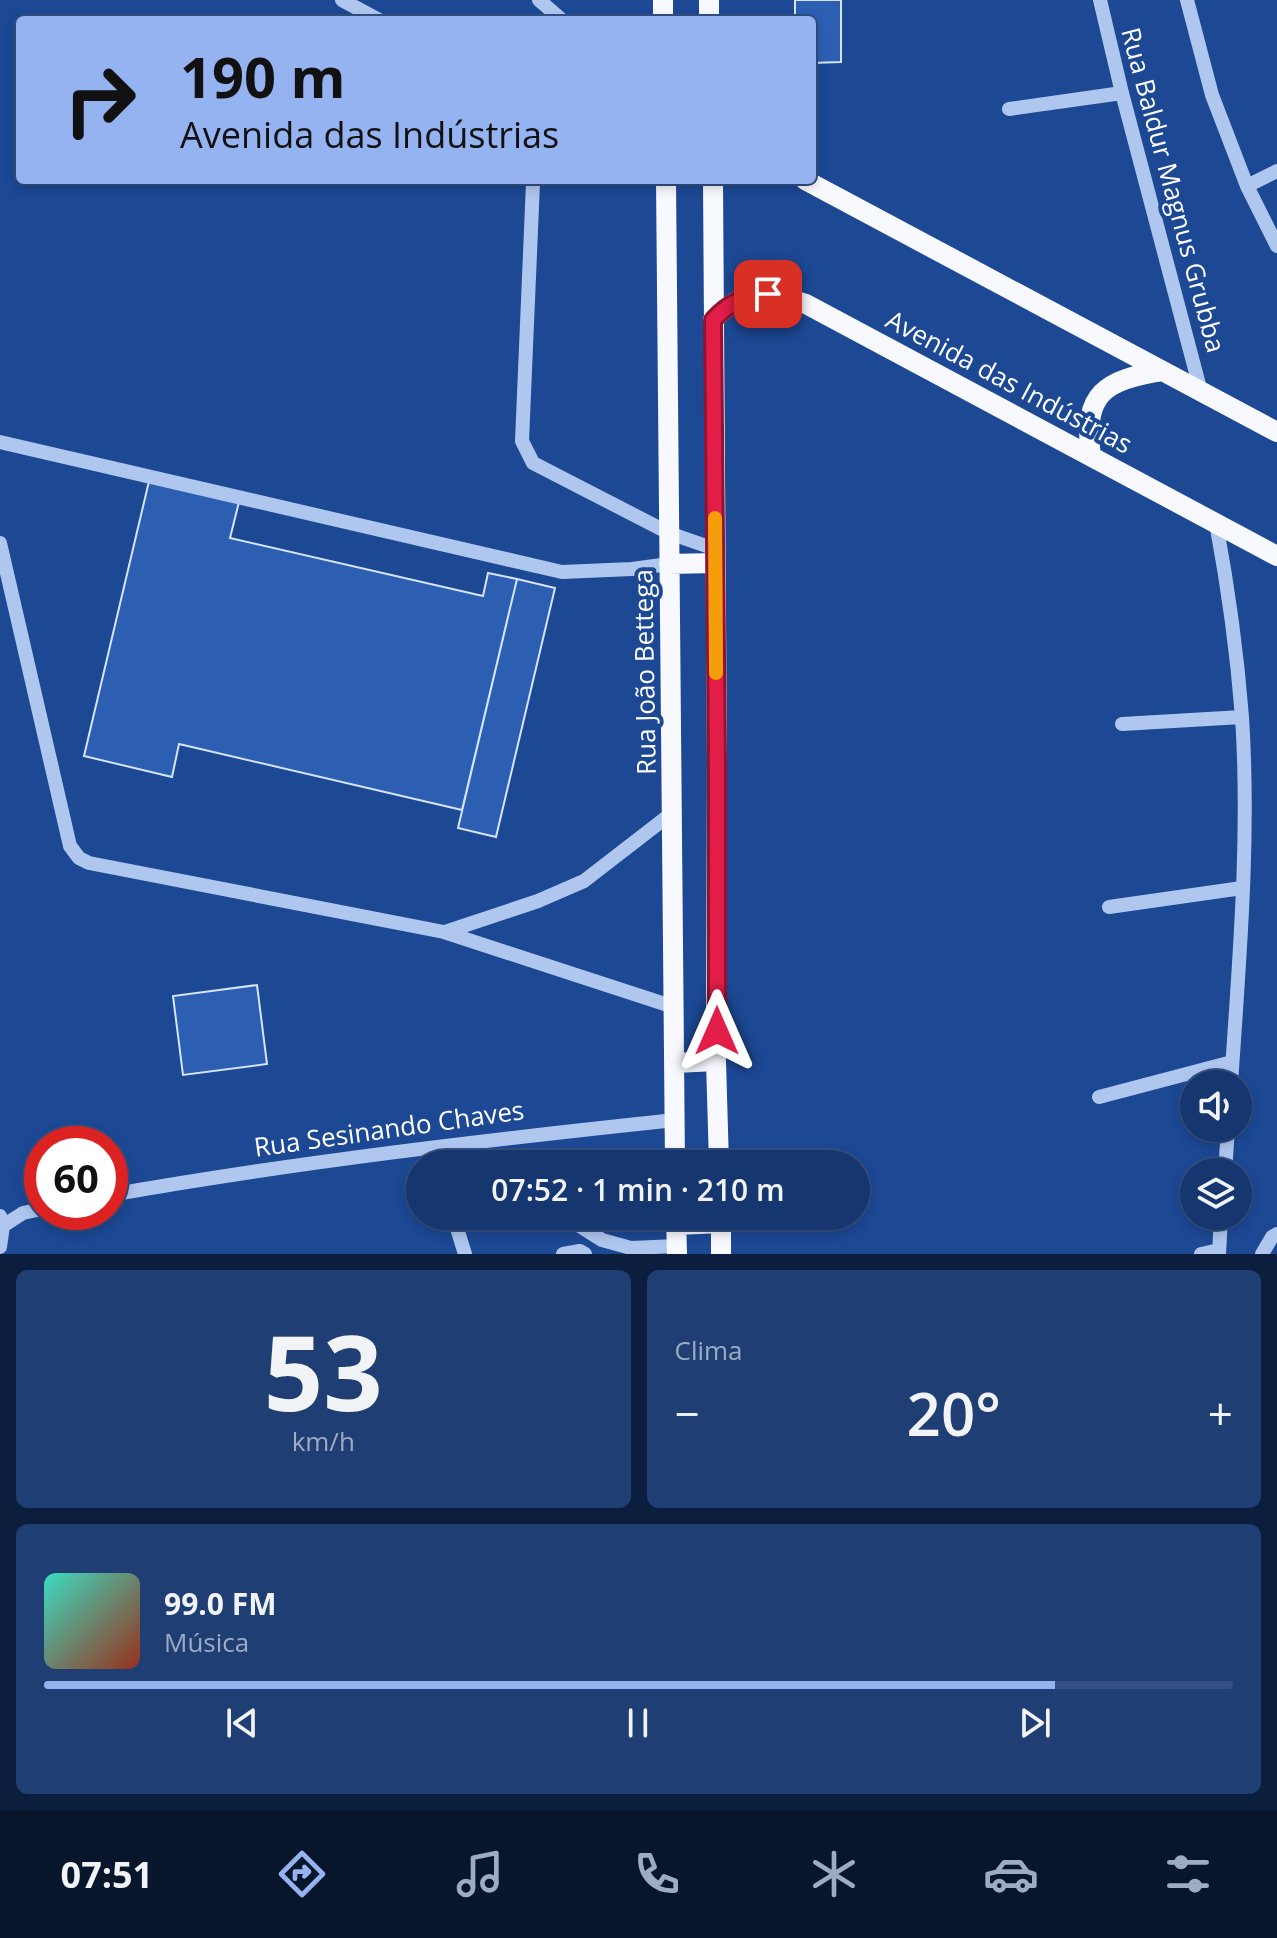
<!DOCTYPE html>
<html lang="pt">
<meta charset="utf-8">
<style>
:root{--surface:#15366f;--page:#1e3e74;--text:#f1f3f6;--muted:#9dabc3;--line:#345082;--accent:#95b2f1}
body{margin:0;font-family:"Open Sans",sans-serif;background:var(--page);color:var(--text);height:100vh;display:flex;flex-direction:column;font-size:30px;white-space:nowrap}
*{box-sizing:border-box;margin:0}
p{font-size:26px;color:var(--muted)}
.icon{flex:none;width:44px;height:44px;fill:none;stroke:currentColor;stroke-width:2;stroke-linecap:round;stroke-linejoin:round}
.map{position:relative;height:1254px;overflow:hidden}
.details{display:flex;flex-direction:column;gap:16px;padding:16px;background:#0c1e3d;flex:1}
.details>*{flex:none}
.banner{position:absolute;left:16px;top:16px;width:800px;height:168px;border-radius:8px;box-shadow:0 4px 12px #0003,0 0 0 2px var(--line);background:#95b2f1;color:#111;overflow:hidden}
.controls{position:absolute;left:1180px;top:1070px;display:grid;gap:16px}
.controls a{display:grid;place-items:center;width:72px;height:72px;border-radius:50%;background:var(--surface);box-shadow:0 4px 12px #0003,0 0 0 2px var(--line);font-size:40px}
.speed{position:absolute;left:24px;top:1126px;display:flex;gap:16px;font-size:40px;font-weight:700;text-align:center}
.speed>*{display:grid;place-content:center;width:104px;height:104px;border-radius:50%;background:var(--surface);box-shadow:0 4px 12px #0003,0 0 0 2px var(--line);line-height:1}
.speed .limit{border:12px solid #d22;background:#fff;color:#111}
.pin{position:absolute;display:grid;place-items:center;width:68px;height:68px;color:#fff;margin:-34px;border-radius:16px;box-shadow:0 4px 12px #0006}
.me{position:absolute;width:88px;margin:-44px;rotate:0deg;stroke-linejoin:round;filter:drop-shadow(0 0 6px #0008)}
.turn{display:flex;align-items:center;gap:28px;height:168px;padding:0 32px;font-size:36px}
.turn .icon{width:104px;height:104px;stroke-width:2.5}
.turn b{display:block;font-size:56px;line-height:68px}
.big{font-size:60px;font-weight:600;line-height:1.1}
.details .widget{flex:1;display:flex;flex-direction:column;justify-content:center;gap:12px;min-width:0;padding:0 28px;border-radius:12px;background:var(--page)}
.details .dial{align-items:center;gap:0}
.dial b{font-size:104px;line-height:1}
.song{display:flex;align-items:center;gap:24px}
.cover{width:96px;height:96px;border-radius:12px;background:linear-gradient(135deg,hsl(170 70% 55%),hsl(10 70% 35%))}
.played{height:8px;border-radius:4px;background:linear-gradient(90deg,var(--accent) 85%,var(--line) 85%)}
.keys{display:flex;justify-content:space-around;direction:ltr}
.heat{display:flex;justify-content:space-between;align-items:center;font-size:44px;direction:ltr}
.details .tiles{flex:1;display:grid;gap:16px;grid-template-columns:1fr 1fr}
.widget:last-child{grid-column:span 2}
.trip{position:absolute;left:406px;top:1150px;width:464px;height:80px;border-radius:40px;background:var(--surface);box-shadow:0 4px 12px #0003,0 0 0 2px var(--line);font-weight:600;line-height:80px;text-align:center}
.tabs{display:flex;height:128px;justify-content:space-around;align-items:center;background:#08162c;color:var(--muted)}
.tabs .icon{width:56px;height:56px}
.tabs .selected{color:var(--accent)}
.tabs b{font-size:36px;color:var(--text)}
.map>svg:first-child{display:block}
.building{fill:#2c5eb2;stroke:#d5e3fb;stroke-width:2}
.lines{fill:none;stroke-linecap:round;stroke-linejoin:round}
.minor{stroke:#afc7ef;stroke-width:14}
.major{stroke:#f7f9ff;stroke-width:20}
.route-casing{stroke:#92132f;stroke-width:20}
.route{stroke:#e11d48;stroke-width:14}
.slow{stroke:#f59e0b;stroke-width:14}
.labels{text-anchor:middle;stroke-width:8;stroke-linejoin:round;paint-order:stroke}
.street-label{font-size:26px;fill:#fff;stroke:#1c4894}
</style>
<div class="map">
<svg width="1277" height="1254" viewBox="0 0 1277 1254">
<rect width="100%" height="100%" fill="#1c4894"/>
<path class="building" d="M 795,0 L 841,0 L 841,62 L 812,63 L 812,20 L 795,20 Z
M 150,477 L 240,498 L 230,538 L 483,596 L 488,573 L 517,579 L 462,810 L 179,744 L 172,777 L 84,756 Z
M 517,579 L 555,588 L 496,837 L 458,828 Z
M 257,985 L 267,1064 L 183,1075 L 173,996 Z"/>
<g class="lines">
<path class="minor" d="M 342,0 L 379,20
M 539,0 L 562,20
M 1100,0 L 1122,93 L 1201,392
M 1187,0 L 1212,95 L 1247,186 L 1277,246
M 1009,109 L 1122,93
M 533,183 L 522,441 L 533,463 L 669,533 L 715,549
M 1247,186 L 1277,171
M 0,442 L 562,572 L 632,569 L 669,564
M 1216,523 C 1228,587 1237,652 1242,717 C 1250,839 1239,963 1231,1084
M 0,543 L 70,846 L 79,858 L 89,863 L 444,932 L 674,1007
M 1122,724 L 1242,717
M 1109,907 L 1242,888
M 445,932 L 538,901 L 584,881 L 672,813
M 1099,1097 L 1232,1062
M 1225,1172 L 1228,1128
M 110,1195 C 297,1162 486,1140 675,1120
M 0,1216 L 3,1226 L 0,1247
M 460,1216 L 456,1225 L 465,1254
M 564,1216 L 602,1240 L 631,1248 L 677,1246
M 3,1226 L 23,1213 L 42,1209
M 563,1254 L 580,1251 L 585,1254
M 1201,1254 L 1219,1250
M 1219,1254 L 1221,1216
M 1262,1254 L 1272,1237 L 1277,1234"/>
<path class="major" d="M 663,0 L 663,20
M 709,0 L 709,20
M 666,180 L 675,1164
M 713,180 L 717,760 L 716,1061 L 719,1164
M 805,180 L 1277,432
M 713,320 C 744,288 766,291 806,304 L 1277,556
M 1091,456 C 1082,394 1105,379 1163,371
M 669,564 L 715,563
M 675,1063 L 716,1061
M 676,1216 L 677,1254
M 721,1216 L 721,1254
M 676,1225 L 721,1223"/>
</g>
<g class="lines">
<defs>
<path id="route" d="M 717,1031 L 717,760 L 713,320 C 729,303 743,296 768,294"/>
</defs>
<use href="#route" class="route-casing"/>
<use href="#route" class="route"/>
<path class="slow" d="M 715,518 L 716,673"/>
</g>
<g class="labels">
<g class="street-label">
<text transform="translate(1173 190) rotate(75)" y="9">Rua Baldur Magnus Grubba</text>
<text transform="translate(1009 382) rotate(28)" y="9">Avenida das Indústrias</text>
<text transform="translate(645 672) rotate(-91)" y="9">Rua João Bettega</text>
<text transform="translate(389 1129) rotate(-8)" y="9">Rua Sesinando Chaves</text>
</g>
</g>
</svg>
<div class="controls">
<a><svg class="icon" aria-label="sound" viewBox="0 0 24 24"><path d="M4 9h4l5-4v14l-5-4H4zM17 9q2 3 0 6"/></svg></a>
<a><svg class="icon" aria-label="layers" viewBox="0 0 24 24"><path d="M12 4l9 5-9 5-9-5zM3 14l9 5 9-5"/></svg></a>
</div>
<div class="speed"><div class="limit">60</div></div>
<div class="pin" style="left:768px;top:294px;background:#d93025"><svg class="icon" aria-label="arrive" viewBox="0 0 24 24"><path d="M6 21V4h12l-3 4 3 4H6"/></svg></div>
<svg class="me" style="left:717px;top:1031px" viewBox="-20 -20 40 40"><path d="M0-17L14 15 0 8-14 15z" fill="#e11d48" stroke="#fff" stroke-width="4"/></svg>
<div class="trip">07:52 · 1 min · 210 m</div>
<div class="banner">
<div class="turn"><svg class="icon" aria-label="right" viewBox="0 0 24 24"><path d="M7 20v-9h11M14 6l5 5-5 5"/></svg><div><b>190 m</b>Avenida das Indústrias</div></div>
</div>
</div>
<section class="details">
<div class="tiles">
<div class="widget dial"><b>53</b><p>km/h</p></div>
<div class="widget"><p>Clima</p>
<div class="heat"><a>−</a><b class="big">20°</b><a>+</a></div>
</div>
<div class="widget">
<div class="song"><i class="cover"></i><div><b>99.0 FM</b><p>Música</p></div></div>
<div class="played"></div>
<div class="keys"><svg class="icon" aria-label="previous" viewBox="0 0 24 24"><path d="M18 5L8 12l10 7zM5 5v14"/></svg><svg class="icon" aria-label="pause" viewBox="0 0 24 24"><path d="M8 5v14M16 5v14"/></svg><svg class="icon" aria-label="next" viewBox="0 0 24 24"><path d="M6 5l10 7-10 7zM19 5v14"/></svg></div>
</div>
</div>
</section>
<nav class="tabs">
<b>07:51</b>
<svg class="icon selected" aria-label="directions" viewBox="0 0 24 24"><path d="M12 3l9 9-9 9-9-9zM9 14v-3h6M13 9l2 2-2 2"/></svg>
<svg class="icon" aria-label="music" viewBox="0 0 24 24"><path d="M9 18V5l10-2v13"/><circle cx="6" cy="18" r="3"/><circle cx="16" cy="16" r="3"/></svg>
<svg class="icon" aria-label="phone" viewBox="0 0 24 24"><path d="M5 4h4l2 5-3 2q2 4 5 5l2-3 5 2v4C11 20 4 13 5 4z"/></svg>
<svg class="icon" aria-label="climate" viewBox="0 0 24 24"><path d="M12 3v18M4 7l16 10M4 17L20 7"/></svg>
<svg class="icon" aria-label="car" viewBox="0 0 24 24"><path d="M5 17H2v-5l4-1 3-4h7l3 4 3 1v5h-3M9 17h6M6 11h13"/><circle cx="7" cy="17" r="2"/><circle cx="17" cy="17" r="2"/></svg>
<svg class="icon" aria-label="filters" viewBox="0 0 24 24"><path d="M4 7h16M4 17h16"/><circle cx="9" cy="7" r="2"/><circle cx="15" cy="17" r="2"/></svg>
</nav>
